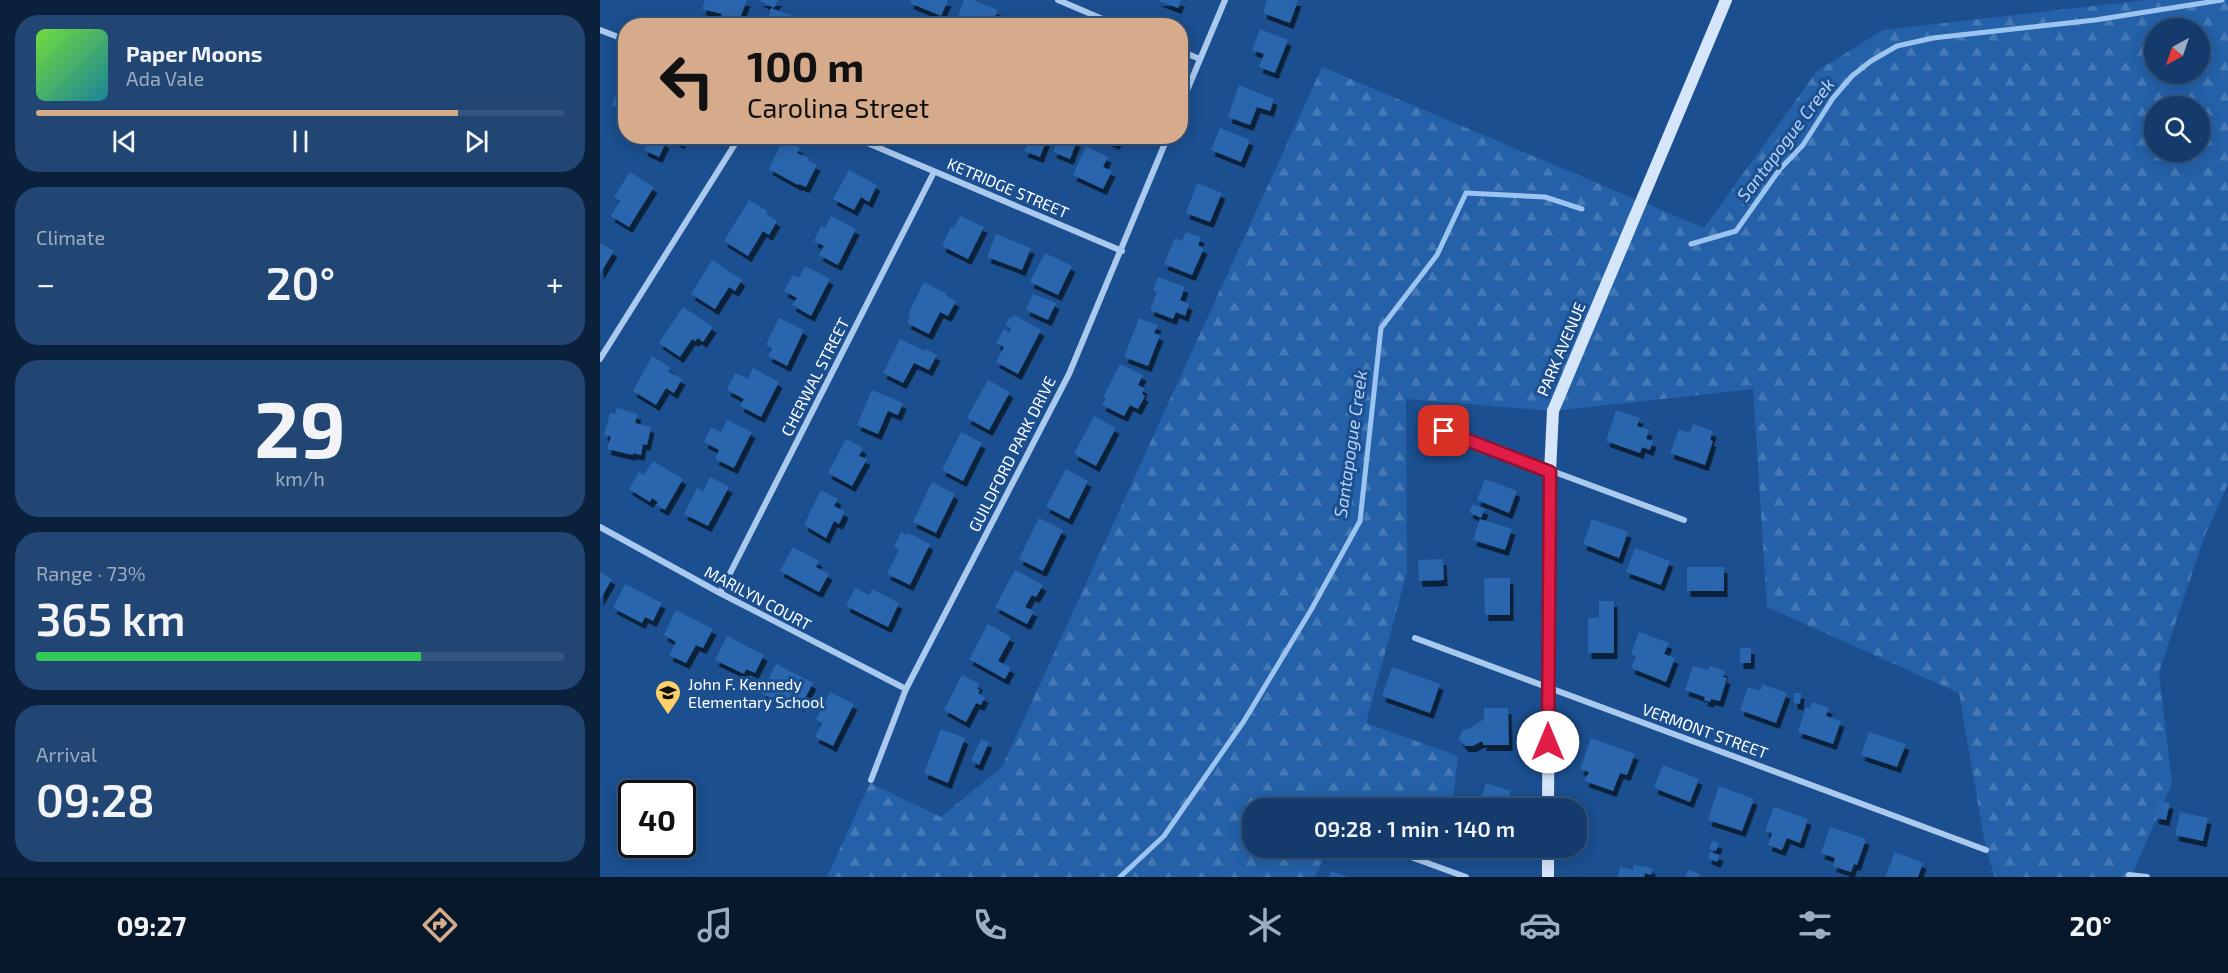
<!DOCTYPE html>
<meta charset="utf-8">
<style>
:root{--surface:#143b6b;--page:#214673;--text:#f1f3f6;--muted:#9dadc1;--line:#33557e;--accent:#d6ab8b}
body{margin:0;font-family:"Exo 2",sans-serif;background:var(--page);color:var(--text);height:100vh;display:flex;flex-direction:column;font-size:22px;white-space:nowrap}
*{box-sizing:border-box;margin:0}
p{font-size:20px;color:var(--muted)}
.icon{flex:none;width:33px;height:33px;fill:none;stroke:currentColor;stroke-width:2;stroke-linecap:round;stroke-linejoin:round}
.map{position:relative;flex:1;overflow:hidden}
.panel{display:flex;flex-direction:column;gap:15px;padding:15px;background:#0b203b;width:600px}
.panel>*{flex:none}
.guide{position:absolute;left:18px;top:18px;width:570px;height:126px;border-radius:24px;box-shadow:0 3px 15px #0003,0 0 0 2px var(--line);background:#d6ab8b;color:#111;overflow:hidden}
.needle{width:39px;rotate:220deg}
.controls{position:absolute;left:1544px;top:18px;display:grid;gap:12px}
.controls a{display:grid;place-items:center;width:66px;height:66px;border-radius:50%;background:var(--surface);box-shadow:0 3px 15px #0003,0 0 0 2px var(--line);font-size:30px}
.speed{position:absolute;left:18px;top:780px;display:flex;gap:12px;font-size:30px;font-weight:700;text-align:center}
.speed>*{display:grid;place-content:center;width:78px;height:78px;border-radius:50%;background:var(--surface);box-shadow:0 3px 15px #0003,0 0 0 2px var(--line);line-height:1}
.speed .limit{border:3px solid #111;border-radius:9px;background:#fff;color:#111}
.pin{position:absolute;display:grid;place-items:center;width:51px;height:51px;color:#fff;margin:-26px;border-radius:12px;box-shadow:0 3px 9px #0006}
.me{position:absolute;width:66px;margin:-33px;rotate:0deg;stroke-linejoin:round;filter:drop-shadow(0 0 4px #0008)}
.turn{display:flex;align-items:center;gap:21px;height:126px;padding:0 30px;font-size:27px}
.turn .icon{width:78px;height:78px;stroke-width:2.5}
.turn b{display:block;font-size:42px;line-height:51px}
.big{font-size:45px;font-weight:600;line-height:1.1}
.panel .widget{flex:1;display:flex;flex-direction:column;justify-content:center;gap:9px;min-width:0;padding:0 21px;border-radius:24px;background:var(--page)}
.panel .dial{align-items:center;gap:0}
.dial b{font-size:78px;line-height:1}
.song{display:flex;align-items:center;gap:18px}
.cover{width:72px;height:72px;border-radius:9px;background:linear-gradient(135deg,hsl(100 70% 55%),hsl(190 70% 35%))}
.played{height:6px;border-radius:3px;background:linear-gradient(90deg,var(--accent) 80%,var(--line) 80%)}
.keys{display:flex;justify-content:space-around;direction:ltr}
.heat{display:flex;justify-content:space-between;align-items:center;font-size:33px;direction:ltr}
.charge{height:9px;border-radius:4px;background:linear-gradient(90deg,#34c759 73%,var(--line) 0)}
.trip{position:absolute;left:642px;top:798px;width:345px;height:60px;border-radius:24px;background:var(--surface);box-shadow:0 3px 15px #0003,0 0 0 2px var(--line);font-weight:600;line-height:60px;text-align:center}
.tabs{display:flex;height:96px;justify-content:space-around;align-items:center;background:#08182b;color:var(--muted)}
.tabs .icon{width:42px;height:42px}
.tabs .selected{color:var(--accent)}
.tabs b{font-size:27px;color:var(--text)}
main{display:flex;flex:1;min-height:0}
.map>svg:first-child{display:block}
.forest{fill:url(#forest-firs);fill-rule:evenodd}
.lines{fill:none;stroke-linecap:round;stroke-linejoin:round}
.stream{stroke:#9cc4f0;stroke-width:5}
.building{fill:#2a66ad;filter:url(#shadow)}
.street{stroke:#a9c9ee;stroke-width:6}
.secondary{stroke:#d6e6fa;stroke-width:12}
.route-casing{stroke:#92132f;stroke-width:15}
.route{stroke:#e11d48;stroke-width:10}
.labels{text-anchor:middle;stroke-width:6;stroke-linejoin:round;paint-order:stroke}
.street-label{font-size:16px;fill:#fff;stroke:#1b4f8f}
.poi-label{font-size:16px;fill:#fff;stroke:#1b4f8f;text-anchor:start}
.water-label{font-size:18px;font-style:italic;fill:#b5d3f5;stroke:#1b4f8f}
</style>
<main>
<section class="panel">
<div class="widget">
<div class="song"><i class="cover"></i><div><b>Paper Moons</b><p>Ada Vale</p></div></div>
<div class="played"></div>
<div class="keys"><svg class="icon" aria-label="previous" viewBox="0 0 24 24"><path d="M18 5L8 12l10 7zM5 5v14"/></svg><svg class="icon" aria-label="pause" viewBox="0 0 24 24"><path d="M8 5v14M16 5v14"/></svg><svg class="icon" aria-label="next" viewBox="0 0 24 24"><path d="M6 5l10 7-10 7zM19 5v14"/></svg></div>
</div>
<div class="widget"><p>Climate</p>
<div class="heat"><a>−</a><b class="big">20°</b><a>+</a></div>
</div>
<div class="widget dial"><b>29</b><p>km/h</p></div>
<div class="widget"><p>Range · 73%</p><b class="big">365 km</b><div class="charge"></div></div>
<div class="widget"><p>Arrival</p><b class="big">09:28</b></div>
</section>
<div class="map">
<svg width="1628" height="877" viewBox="0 0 1628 877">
<defs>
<pattern id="forest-firs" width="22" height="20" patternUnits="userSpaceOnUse" patternTransform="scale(1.5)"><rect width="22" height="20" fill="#2461a8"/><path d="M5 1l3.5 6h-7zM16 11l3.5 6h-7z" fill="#4579b5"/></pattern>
<filter id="shadow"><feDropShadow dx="3.5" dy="6" stdDeviation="0" flood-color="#0009"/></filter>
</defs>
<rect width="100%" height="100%" fill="#1b4f8f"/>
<path class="forest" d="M 1547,0 L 1628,0 L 1628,484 L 1605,535 L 1559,672 L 1572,784 L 1531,877 L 1395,877 L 1386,850 L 1359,693 L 1167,607 L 1153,389 L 953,411 L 806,399 L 807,572 L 766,723 L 858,756 L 852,808 L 652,808 L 652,848 L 728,848 L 715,877 L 227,877 L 270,783 L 341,817 L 402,767 L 722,67 L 1104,228 L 1217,71 L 1283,30 ZM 1554,28 L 1599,28 L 1599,74 L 1554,74 ZM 1554,106 L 1599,106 L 1599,152 L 1554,152 Z"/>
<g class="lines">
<path class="stream" d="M 1091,244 L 1136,231 L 1180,169 L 1203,145 L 1233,98 L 1252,76 L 1271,61 L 1297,46 L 1333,38 L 1495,20 L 1622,0
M 520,877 L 564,836 L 644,721 L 711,610 L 760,521 L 781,328 L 837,255 L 866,193 L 945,197 L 982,209"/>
</g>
<path class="building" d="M 105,0 L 147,0 L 137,26 L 118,23 L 122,14 L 102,9 Z
M 159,0 L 178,0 L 174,8 Z
M 311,0 L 348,0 L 341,16 L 310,3 Z
M 364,0 L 373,0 L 398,10 L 391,26 L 382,23 L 381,26 L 368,26 L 356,21 Z
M 557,0 L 581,0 L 578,8 Z
M 667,0 L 698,0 L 690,23 L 663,13 Z
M 171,8 L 199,18 L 196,26 L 165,26 Z
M 660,29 L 688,40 L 675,73 L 659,67 L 664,54 L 652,50 Z
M 22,81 L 26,83 L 26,110 L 12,105 Z
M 639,85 L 674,99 L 670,111 L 657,107 L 650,125 L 628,117 Z
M 620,128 L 650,140 L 641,162 L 611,150 Z
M 50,136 L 66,142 L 59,157 L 44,150 Z
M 66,136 L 84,136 L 81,143 Z
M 412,136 L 448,136 L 440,157 L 424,151 L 428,143 Z
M 459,136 L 467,136 L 477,141 L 470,159 L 453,152 Z
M 498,136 L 519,136 L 516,144 Z
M 183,139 L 200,148 L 197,153 L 209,158 L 208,160 L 217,165 L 206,187 L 199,184 L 198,185 L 169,169 Z
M 486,146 L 508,157 L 503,167 L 512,171 L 503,189 L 473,175 Z
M 249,170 L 277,185 L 269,202 L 261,197 L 254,210 L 233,199 Z
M 30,172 L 54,187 L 29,227 L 11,216 L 20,201 L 14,197 Z
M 597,183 L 622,193 L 610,222 L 586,213 Z
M 149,200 L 167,211 L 166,214 L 177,221 L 169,235 L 163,231 L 148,256 L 124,241 Z
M 231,216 L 256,229 L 238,265 L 219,255 L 224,246 L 214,241 L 221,226 L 225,228 Z
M 360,216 L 384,227 L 368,259 L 342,246 L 351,227 L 354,228 Z
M 586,232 L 601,237 L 598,245 L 604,248 L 592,275 L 564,264 L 575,238 L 582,241 Z
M 396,234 L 431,248 L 422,270 L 387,257 Z
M 0,243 L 14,251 L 0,274 Z
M 445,253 L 472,266 L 458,295 L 430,282 Z
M 112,260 L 142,280 L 135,291 L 129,287 L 115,309 L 91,294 Z
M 205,266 L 230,279 L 211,316 L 192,305 L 197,298 L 184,291 L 193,275 L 199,278 Z
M 558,277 L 585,287 L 580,300 L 589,304 L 585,316 L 576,312 L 573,319 L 550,310 L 557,292 L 553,290 Z
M 324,282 L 347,294 L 346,296 L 356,301 L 348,316 L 340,312 L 329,334 L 307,323 L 310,316 L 308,314 Z
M 433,294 L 456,303 L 448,320 L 426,310 Z
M 83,307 L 113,327 L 103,342 L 98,338 L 95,341 L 92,339 L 80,357 L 59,343 Z
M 414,315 L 441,330 L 418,374 L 396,362 L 404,347 L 396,343 L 404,329 L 409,332 L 411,328 L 405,325 L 410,317 L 412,318 Z
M 179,318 L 204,330 L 187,366 L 168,356 L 172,348 L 166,345 Z
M 539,318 L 558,325 L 554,333 L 560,335 L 548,366 L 524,357 Z
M 300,339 L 325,351 L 326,349 L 337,355 L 329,370 L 314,363 L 303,383 L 283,373 Z
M 52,356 L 71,368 L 68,371 L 82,379 L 74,393 L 66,388 L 56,405 L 33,391 Z
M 520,364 L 543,375 L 538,385 L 544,388 L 542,394 L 545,396 L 538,409 L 530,405 L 524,416 L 502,405 L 506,398 L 503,397 Z
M 153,368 L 179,382 L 161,417 L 140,406 L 144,399 L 127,390 L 135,373 L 148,379 Z
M 388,380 L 410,392 L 389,430 L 367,418 Z
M 272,390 L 303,403 L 298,415 L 288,411 L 278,434 L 257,425 Z
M 17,408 L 38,414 L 35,423 L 51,427 L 47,445 L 43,444 L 41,455 L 33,453 L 33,455 L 7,449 L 11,436 L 4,435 L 10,413 L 15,414 Z
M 1016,410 L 1040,418 L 1037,426 L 1049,430 L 1046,439 L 1053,441 L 1050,450 L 1042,447 L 1040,453 L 1006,441 Z
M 494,416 L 516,428 L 496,466 L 474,454 Z
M 127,420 L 152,432 L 134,468 L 115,459 L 119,450 L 104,442 L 111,427 L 121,432 Z
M 1093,424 L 1113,431 L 1110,440 L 1113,441 L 1105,465 L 1070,453 L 1079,429 L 1090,433 Z
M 361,432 L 382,443 L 363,481 L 342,470 Z
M 246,439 L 263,448 L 259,456 L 267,459 L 252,486 L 228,473 Z
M 53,461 L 83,479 L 65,510 L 56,505 L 58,502 L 52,498 L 50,502 L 29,489 L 39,472 L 44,475 Z
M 466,469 L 488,481 L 469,519 L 446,507 Z
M 110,477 L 129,487 L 108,526 L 84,514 L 97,488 L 103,492 Z
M 885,479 L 917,491 L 909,513 L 877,500 Z
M 332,482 L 355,494 L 336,533 L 313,522 Z
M 221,490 L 238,499 L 234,506 L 245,512 L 239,524 L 234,521 L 226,538 L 204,525 Z
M 873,504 L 885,509 L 881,518 L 869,512 Z
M 439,518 L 463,530 L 443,571 L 419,559 Z
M 880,519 L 912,529 L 905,550 L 873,540 Z
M 992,519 L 1028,532 L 1019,558 L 983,544 Z
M 301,532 L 306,535 L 308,533 L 330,544 L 310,585 L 287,574 L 299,550 L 294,547 Z
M 193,547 L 219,561 L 216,567 L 229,574 L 219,592 L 180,571 Z
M 1035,548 L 1070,561 L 1061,585 L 1026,572 Z
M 843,559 L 844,580 L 819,581 L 818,560 Z
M 1087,567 L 1124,567 L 1124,591 L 1087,591 Z
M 415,570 L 443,585 L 436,597 L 432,595 L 425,607 L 434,611 L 427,624 L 395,607 Z
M 0,572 L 12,579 L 0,600 Z
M 884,578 L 910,578 L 910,615 L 885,615 Z
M 25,584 L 62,603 L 53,621 L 45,617 L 42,623 L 13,608 Z
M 255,588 L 269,595 L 272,589 L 299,603 L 288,627 L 246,606 Z
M 999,601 L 1014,601 L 1014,653 L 988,653 L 988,618 L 999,618 Z
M 76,610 L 113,629 L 103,648 L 96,645 L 86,663 L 69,655 L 76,642 L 64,635 Z
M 388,624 L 411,637 L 398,661 L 411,668 L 405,679 L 369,659 Z
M 1039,632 L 1069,643 L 1064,654 L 1075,658 L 1066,682 L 1031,668 L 1036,656 L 1031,654 Z
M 127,636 L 164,655 L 155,673 L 146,669 L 144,674 L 115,660 Z
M 1140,648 L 1151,648 L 1151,663 L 1140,663 Z
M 176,664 L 213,683 L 201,706 L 187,698 L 184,705 L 161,693 Z
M 1093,666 L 1108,670 L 1110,666 L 1125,671 L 1123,677 L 1127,678 L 1120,701 L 1111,699 L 1110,702 L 1104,700 L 1105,697 L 1085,690 Z
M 792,667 L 840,684 L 830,713 L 782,696 Z
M 362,675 L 379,684 L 377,689 L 380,690 L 378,693 L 385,697 L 381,705 L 376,703 L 366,722 L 344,710 Z
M 1162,684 L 1187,693 L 1176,723 L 1140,710 L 1148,687 L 1160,691 Z
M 230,692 L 254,704 L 233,746 L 215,737 L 222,723 L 216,720 Z
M 1194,693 L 1201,693 L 1200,704 L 1194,703 Z
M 1212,702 L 1229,708 L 1226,716 L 1241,721 L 1233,744 L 1198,732 L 1206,707 L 1210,709 Z
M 884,708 L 908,708 L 909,745 L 883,745 L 883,742 L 880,742 L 873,746 L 865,746 L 859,739 L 863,729 L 867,730 L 884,719 Z
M 341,729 L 365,738 L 348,783 L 324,773 Z
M 1269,732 L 1306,744 L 1297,767 L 1261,755 Z
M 991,738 L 1035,754 L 1027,775 L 1020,773 L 1013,791 L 985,781 L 989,772 L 980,769 Z
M 381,739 L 389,742 L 379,765 L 371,761 Z
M 1063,765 L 1099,779 L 1090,802 L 1054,788 Z
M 886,783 L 911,791 L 906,808 L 878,808 Z
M 1119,786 L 1154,799 L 1142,831 L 1108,820 Z
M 1558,801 L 1570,803 L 1566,820 L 1555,818 Z
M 1174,807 L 1208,819 L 1200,843 L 1187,838 L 1182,850 L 1168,845 L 1172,833 L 1165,831 Z
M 1580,812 L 1608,818 L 1603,841 L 1575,835 Z
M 1230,827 L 1266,839 L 1257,865 L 1254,864 L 1251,872 L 1233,866 L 1235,858 L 1221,853 Z
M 1112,841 L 1119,843 L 1116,851 L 1109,849 Z
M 1110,852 L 1120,855 L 1117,862 L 1108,858 Z
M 1295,852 L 1323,863 L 1318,877 L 1285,877 Z
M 1034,865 L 1052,868 L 1051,875 L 1045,873 L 1044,877 L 1018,877 L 1020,867 L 1033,870 Z
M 1088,870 L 1100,874 L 1099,877 L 1085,877 Z
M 731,871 L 748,877 L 729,877 Z"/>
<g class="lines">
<path class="street" d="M 458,0 L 519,26
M 0,30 L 26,40
M 580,51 L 600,59
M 580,107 L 625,0
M 251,136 L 522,251
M 0,359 L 140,136
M 844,431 L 1084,520
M 0,527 L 120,593 L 306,689
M 120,593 L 334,172
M 815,638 L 1386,850
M 271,780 L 306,689 L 469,374 L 568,136
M 786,848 L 866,877
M 1529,875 L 1547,877"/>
<path class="secondary" d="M 948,808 L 950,472 L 953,411 L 1126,0
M 948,877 L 948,848"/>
</g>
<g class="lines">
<defs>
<path id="route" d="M 844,431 L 950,472 L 948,742"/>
</defs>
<use href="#route" class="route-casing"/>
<use href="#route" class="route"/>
</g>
<defs>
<symbol id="school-pin" viewBox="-11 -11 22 30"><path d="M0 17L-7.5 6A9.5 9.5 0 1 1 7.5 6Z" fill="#ffd166" stroke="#1b4f8f"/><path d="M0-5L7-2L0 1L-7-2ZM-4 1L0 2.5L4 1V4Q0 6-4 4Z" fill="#111"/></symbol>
</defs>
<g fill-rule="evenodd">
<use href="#school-pin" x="53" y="678" width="30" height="40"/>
</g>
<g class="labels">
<g class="street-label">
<text transform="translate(408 188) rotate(23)" y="6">KETRIDGE STREET</text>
<text transform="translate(961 349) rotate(-67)" y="6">PARK AVENUE</text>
<text transform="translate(215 377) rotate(-63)" y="6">CHERWAL STREET</text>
<text transform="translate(412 454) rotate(-63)" y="6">GUILDFORD PARK DRIVE</text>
<text transform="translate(158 598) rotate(28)" y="6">MARILYN COURT</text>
<text transform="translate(1105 731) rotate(20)" y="6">VERMONT STREET</text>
</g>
<g class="poi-label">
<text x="88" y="690">John F. Kennedy<tspan x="88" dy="18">Elementary School</tspan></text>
</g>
<g class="water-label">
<text transform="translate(1186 140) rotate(-53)" y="6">Santapogue Creek</text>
<text transform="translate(751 444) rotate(-82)" y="6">Santapogue Creek</text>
</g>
</g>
</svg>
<div class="controls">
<a><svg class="needle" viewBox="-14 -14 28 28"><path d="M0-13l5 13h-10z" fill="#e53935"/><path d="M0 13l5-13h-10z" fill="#9dadc1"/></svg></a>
<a><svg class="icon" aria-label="search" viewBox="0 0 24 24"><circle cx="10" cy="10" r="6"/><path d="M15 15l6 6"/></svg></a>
</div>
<div class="speed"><div class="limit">40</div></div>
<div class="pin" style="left:844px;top:431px;background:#d93025"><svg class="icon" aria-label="arrive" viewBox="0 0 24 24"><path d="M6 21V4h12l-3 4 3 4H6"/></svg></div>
<svg class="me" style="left:948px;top:742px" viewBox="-20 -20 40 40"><circle r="19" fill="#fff"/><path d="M0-13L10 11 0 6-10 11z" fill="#e11d48"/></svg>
<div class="trip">09:28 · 1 min · 140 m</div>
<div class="guide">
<div class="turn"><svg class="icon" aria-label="left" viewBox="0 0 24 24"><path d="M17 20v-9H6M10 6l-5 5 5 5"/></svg><div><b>100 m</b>Carolina Street</div></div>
</div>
</div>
</main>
<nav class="tabs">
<b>09:27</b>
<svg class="icon selected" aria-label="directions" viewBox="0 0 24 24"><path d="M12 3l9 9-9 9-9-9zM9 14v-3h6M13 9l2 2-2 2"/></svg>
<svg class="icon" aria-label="music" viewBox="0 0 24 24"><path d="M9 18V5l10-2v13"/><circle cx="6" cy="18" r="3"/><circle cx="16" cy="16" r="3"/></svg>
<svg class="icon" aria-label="phone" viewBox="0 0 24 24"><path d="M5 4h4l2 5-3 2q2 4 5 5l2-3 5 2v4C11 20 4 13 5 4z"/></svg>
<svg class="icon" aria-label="climate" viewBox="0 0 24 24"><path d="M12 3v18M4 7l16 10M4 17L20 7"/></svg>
<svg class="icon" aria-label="car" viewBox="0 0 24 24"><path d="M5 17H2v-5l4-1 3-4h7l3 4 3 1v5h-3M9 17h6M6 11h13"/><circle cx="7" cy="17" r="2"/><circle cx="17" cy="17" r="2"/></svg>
<svg class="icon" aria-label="filters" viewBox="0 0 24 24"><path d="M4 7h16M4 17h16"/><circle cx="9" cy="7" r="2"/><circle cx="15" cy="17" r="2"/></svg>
<b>20°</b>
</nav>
